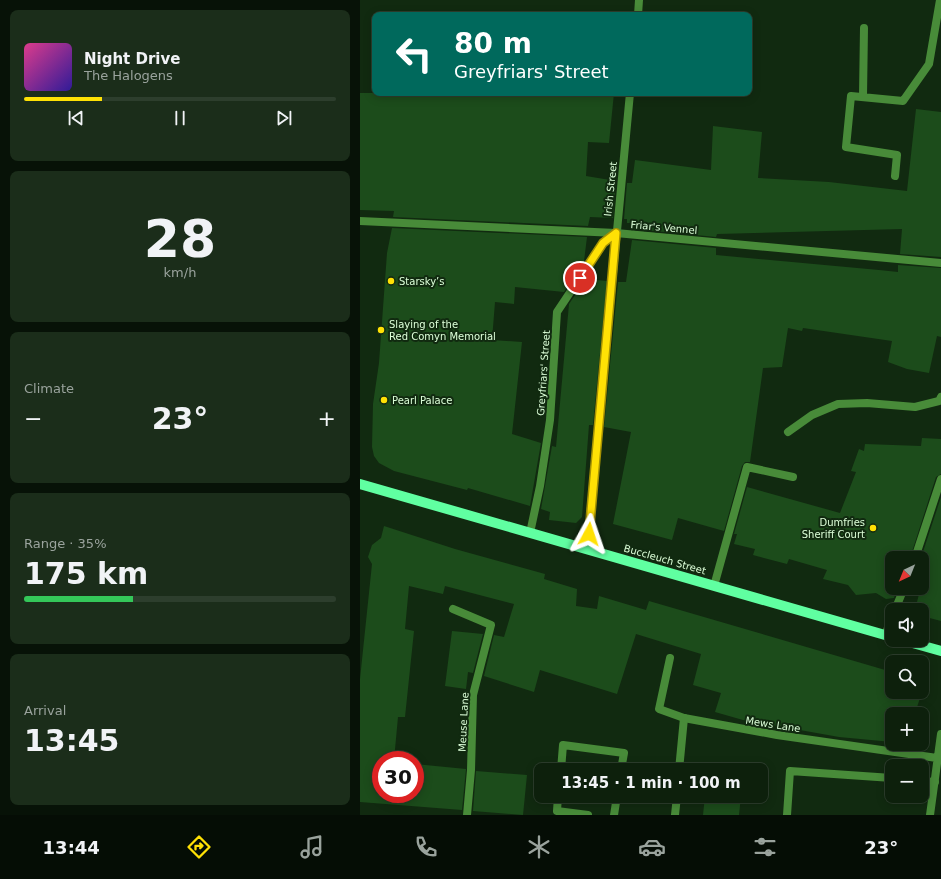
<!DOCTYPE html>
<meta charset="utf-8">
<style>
:root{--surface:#0d200c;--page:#1b2d1a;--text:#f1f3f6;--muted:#9aa39d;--line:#2d3e2d;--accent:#ffe105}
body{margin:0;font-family:"DejaVu Sans",sans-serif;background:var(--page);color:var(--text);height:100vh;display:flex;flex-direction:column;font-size:15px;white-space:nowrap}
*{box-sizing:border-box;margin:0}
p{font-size:13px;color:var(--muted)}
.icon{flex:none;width:22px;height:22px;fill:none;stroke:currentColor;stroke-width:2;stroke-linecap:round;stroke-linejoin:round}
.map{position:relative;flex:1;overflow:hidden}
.details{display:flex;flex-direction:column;gap:10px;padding:10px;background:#071207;width:360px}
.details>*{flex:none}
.guide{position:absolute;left:12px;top:12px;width:380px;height:84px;border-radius:8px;box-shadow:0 2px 10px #0003,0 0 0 1px var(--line);background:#00695c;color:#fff;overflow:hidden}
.needle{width:26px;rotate:223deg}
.controls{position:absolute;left:525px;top:551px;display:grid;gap:8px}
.controls a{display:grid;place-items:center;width:44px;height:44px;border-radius:8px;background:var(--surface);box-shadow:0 2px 10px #0003,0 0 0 1px var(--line);font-size:20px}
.speed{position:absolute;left:12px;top:751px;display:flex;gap:8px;font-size:20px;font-weight:700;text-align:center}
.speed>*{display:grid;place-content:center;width:52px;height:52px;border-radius:50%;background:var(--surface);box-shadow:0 2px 10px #0003,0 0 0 1px var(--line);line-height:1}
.speed .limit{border:6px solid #d22;background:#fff;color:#111}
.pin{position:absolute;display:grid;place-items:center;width:34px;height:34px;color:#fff;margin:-17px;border:2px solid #fff;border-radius:50%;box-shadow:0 1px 4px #0007}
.me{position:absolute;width:44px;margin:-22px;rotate:5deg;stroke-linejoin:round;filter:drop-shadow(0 0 3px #0008)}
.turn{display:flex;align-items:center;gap:14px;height:84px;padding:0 16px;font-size:18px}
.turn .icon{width:52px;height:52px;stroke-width:2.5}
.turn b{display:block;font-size:28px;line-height:34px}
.big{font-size:30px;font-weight:700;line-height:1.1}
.details .tile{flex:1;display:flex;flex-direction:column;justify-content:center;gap:6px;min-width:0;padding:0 14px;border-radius:8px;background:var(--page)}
.details .dial{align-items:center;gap:0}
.dial b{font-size:52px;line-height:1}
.song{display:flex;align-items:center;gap:12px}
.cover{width:48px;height:48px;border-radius:6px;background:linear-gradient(135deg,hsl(330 70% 55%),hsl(250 70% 35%))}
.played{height:4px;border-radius:2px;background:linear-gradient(90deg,var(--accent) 25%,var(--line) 25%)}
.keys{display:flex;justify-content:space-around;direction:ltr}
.heat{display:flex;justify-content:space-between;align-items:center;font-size:22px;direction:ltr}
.charge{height:6px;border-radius:3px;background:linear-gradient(90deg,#34c759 35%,var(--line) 0)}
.trip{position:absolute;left:174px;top:763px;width:234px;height:40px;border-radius:8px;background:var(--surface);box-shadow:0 2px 10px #0003,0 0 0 1px var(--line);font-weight:700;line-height:40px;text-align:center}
.menu{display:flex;height:64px;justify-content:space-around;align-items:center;background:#050d05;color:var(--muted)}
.menu .icon{width:28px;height:28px}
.menu .selected{color:var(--accent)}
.menu b{font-size:18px;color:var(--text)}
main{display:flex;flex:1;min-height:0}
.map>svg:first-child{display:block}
.building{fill:#1c4c1b}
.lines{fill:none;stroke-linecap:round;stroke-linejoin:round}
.service{stroke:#488b39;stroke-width:8}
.pedestrian{stroke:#488b39;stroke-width:8}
.minor{stroke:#488b39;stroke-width:8}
.primary{stroke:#60ffa1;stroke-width:10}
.route-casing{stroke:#a69203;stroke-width:10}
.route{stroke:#ffe105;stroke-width:7}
.poi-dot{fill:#ffe105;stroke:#112a10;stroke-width:1.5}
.labels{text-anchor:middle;stroke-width:4;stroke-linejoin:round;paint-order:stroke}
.street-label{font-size:10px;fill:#ddffd9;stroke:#112a10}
.poi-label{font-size:10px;fill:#ddffd9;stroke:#112a10;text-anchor:start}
</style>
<main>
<section class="details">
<div class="tile">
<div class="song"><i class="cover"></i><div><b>Night Drive</b><p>The Halogens</p></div></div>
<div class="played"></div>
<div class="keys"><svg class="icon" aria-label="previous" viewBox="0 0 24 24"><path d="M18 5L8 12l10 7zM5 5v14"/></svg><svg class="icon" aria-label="pause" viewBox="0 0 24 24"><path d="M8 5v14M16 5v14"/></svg><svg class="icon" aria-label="next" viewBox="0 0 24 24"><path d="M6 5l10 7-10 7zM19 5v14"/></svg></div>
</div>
<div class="tile dial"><b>28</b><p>km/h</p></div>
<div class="tile"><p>Climate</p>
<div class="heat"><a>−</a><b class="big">23°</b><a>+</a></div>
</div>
<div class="tile"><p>Range · 35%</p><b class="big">175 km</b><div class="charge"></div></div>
<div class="tile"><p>Arrival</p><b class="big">13:45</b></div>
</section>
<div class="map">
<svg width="581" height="815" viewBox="0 0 581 815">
<rect width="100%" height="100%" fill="#112a10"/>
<path class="building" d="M 0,93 L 254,93 L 249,143 L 228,142 L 226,176 L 256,181 L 253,218 L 230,217 L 228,226 L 33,217 L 34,211 L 0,210 Z
M 556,109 L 581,112 L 581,257 L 540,254 L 542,229 L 357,234 L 356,237 L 274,229 L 275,223 L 267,223 L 267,219 L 264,219 L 267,183 L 272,183 L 275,160 L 351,170 L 353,126 L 402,132 L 398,178 L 469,182 L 547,191 Z
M 32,228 L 227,237 L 224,261 L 204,292 L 155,287 L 154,304 L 135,302 L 132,340 L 162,342 L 152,434 L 181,443 L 170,506 L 108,488 L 107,490 L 34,471 L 19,463 L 14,456 L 12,447 L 13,404 L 19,363 L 27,253 Z
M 272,240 L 356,248 L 356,255 L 519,270 L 538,272 L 538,265 L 581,268 L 581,337 L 577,336 L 569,373 L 547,369 L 528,362 L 532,341 L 443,328 L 442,331 L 428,328 L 422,367 L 403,368 L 390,462 L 385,462 L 382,466 L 364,531 L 318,518 L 312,540 L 253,524 L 271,432 L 244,427 L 258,282 L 266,282 Z
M 226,279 L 247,281 L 233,425 L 229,425 L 222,517 L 216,523 L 189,520 L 190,512 L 181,509 L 192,446 L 196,447 L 209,304 Z
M 562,438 L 581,439 L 581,474 L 576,477 L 550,558 L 532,558 L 532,588 L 538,588 L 534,598 L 526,599 L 516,593 L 496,595 L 488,585 L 463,579 L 467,570 L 429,559 L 427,564 L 393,555 L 395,549 L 374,544 L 377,534 L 374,534 L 387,487 L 480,513 L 496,472 L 491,471 L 499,449 L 504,451 L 505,444 L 561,446 Z
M 581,497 L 581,621 L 562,616 L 562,610 L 555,610 L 559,594 L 547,596 L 549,588 L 562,588 L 561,558 Z
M 24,526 L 95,549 L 185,574 L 184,579 L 217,589 L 216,606 L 237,609 L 239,596 L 286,610 L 289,601 L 532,672 L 532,692 L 562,692 L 557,707 L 565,709 L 562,717 L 562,714 L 532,714 L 532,742 L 479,737 L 383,720 L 355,712 L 361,693 L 333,685 L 341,654 L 276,634 L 257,694 L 180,670 L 174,692 L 124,676 L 134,635 L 144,637 L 154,604 L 85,586 L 83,594 L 49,586 L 45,629 L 54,631 L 45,717 L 38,717 L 34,760 L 21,760 L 21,794 L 55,794 L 55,764 L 106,769 L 102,810 L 0,802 L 0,679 L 12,564 L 8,557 L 12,545 L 21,538 Z
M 92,631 L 123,634 L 113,673 L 108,672 L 106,689 L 85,686 Z
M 116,771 L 167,775 L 163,815 L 113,811 Z
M 345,796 L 381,796 L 379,815 L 343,815 Z"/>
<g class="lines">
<path class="service" d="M 503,96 L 504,28
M 535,176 L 537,155 L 486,147 L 491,96 L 543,101 L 569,64 L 580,0
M 428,432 L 452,415 L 478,404 L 507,403 L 555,407 L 579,401 L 581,397
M 170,533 L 180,486 L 190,420 L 197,312 L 243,243 L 256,233
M 555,558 L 581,479
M 354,586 L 387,467 L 433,477
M 93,609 L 131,625 L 113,695 L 111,770 L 107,815
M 535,610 L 544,588
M 525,635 L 532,618
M 201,770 L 203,745 L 264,753 L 261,770
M 319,770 L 324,718
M 562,781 L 575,782
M 198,796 L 197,811 L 228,815
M 254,815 L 257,796
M 315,815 L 317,796
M 427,815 L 430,771 L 532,778"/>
<path class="pedestrian" d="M 0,221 L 256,233 L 581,263"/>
<path class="minor" d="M 278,15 L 279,0
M 227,549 L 270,93
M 310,658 L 299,709 L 324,718 L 417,735 L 577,758
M 570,815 L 581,734"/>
<path class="primary" d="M 0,484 L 532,637
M 542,640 L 581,651"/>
</g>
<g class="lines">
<defs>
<path id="route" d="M 220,278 L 243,243 L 256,233 L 229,534"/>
</defs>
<use href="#route" class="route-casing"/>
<use href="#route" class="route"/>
</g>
<g class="poi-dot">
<circle cx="31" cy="281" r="4"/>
<circle cx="21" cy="330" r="4"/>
<circle cx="24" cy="400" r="4"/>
<circle cx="513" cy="528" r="4"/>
</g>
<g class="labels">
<g class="street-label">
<text transform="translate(250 189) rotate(-84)" y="4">Irish Street</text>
<text transform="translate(304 227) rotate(5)" y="4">Friar's Vennel</text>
<text transform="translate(183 373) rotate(-86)" y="4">Greyfriars' Street</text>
<text transform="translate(305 559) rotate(16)" y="4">Buccleuch Street</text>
<text transform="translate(103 722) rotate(-87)" y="4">Meuse Lane</text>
<text transform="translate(413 724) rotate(9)" y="4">Mews Lane</text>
</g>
<g class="poi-label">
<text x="39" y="285">Starsky’s</text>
<text x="29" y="328">Slaying of the<tspan x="29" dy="12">Red Comyn Memorial</tspan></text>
<text x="32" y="404">Pearl Palace</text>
<text x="505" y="526" text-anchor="end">Dumfries<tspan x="505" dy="12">Sheriff Court</tspan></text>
</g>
</g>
</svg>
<div class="controls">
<a><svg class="needle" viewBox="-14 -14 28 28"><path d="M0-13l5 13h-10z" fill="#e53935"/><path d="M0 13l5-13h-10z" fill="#9aa39d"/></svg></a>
<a><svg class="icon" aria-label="sound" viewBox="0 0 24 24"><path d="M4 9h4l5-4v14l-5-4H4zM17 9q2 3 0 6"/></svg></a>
<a><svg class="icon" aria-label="search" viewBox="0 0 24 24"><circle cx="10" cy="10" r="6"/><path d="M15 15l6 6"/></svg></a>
<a>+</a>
<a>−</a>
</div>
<div class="speed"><div class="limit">30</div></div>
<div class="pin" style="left:220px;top:278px;background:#d93025"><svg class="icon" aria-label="arrive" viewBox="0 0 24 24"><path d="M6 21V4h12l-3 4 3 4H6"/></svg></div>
<svg class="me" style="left:229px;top:534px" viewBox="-20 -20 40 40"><path d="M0-17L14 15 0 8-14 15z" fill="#ffe105" stroke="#fff" stroke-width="4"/></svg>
<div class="trip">13:45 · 1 min · 100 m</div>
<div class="guide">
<div class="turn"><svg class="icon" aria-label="left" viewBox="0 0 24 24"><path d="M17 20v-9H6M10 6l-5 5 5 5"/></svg><div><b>80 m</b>Greyfriars' Street</div></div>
</div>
</div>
</main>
<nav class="menu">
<b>13:44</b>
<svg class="icon selected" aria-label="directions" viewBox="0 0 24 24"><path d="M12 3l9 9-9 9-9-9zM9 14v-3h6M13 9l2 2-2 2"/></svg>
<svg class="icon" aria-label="music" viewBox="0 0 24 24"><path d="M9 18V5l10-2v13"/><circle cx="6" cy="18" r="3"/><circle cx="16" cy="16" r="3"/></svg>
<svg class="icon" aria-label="phone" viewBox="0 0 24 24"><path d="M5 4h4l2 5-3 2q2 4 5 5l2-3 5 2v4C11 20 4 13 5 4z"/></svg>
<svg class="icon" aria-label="climate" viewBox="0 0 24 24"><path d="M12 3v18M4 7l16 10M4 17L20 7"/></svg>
<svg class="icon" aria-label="car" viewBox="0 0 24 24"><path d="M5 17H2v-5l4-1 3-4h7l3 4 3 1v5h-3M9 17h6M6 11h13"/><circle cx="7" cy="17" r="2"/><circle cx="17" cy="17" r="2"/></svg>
<svg class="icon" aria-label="filters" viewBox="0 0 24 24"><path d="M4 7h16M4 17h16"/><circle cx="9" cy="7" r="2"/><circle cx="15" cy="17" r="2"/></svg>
<b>23°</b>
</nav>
